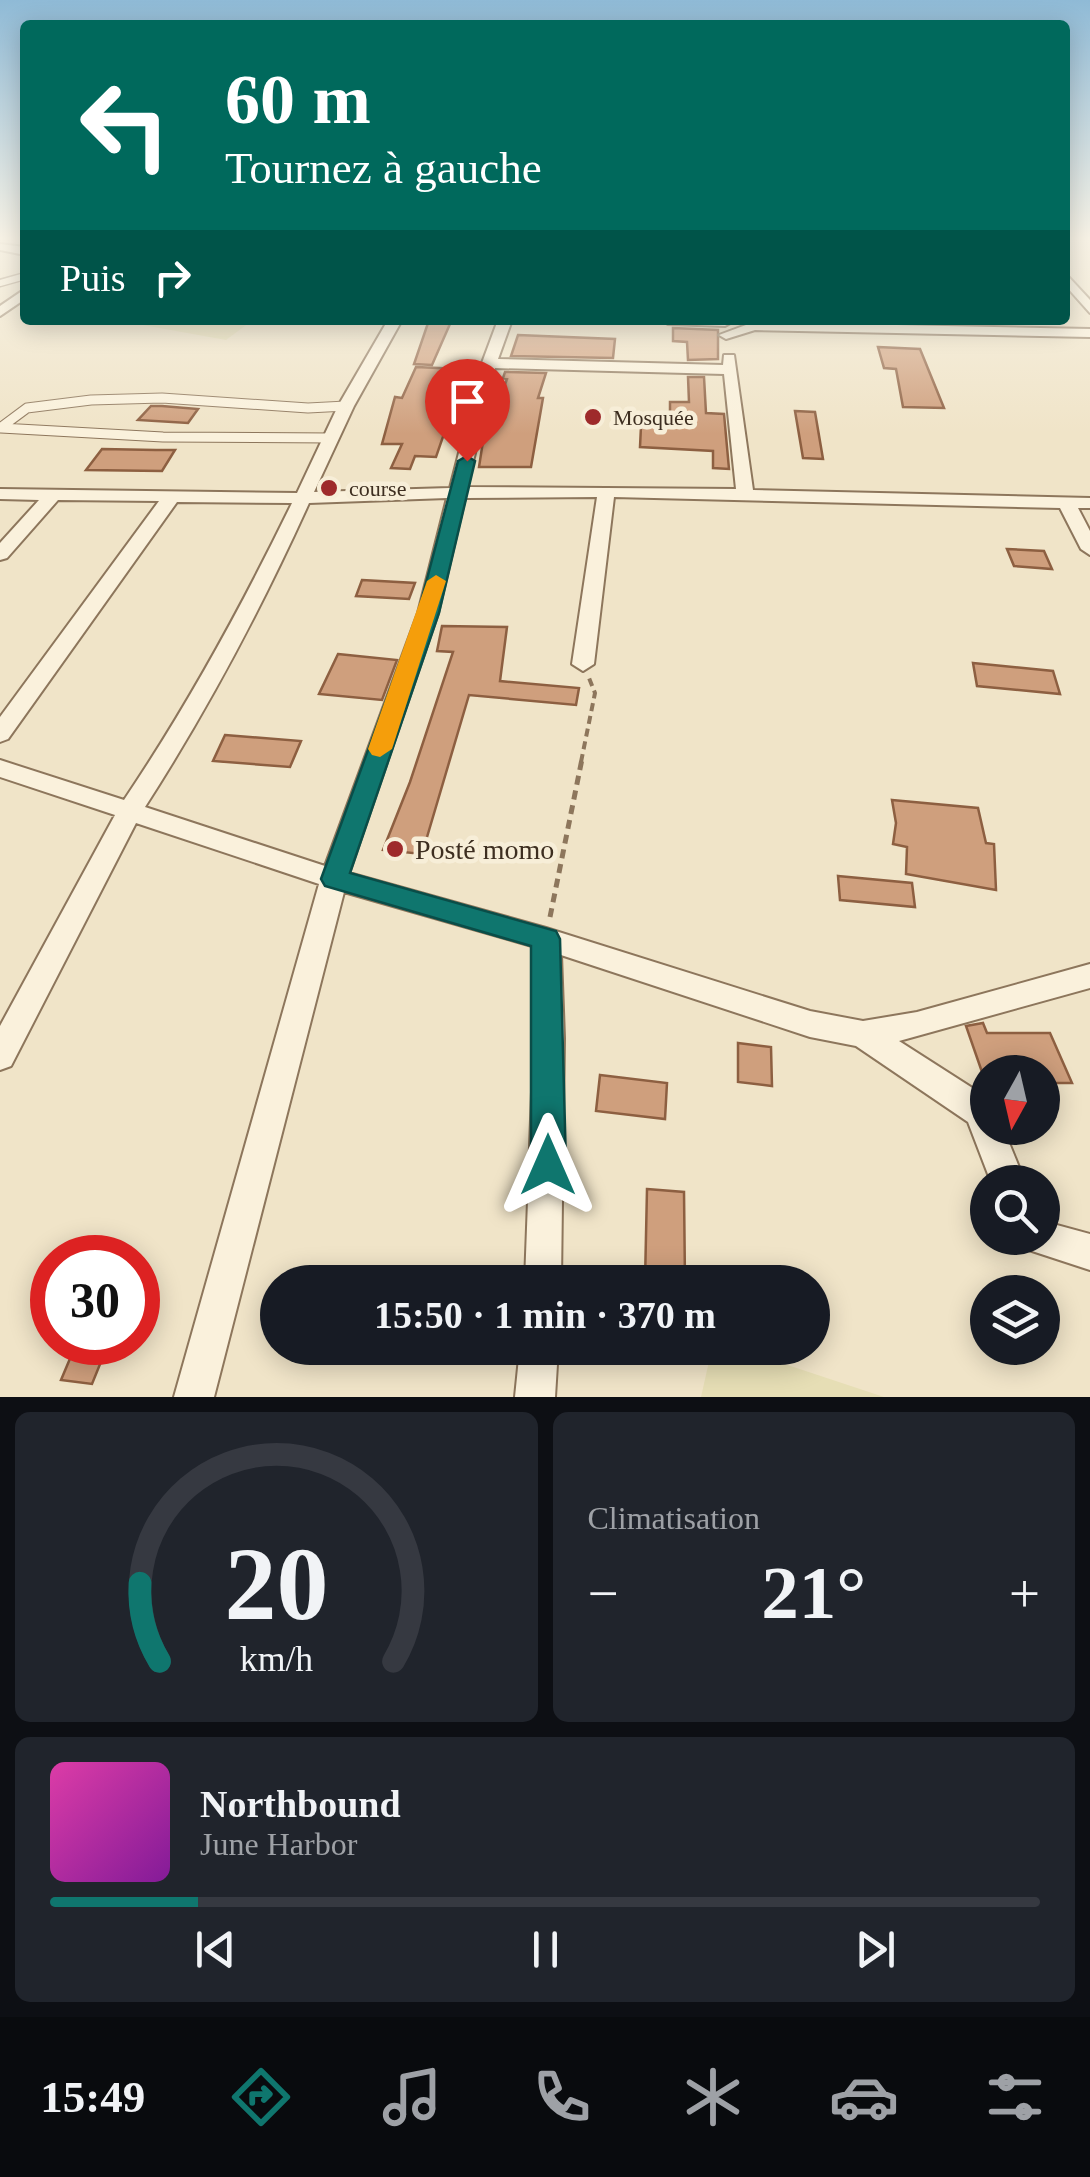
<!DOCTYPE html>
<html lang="fr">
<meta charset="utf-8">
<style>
:root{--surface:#171b24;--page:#20242c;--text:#f1f3f6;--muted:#9ea1a6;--line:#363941;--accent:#0f766e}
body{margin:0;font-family:Georgia,serif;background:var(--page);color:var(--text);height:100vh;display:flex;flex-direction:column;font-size:38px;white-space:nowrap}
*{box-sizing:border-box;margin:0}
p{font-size:32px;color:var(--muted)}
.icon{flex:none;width:55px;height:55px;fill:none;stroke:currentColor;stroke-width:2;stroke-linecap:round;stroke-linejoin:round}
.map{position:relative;height:1397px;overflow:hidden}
.side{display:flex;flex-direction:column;gap:15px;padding:15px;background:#0d0f14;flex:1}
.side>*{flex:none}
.banner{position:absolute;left:20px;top:20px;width:1050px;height:305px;border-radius:10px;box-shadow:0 5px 25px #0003;background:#00695c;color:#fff;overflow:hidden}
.needle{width:65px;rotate:188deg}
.fabs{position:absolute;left:970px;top:1055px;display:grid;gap:20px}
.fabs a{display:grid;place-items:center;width:90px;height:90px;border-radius:50%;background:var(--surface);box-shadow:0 5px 25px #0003;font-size:50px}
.speed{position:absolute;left:30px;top:1235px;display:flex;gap:20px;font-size:50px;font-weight:700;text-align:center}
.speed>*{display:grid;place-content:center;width:130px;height:130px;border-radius:50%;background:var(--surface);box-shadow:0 5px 25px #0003;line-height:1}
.speed .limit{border:15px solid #d22;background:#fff;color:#111}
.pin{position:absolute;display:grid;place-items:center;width:85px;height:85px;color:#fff;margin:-102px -42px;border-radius:50% 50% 50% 0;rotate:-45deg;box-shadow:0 0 10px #0007}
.pin .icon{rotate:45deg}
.me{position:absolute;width:110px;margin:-55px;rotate:0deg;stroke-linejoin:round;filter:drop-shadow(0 0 8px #0008)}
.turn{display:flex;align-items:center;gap:35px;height:210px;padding:0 40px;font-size:45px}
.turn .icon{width:130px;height:130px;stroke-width:2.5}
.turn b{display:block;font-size:70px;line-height:85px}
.then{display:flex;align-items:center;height:95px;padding:0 40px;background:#0003;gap:20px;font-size:38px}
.big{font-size:75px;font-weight:700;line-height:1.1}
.side .card{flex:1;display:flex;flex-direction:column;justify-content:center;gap:15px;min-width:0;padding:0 35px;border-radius:15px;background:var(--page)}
.side .dial{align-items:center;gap:0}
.dial svg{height:260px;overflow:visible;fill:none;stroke:var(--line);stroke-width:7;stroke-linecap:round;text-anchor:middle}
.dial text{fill:var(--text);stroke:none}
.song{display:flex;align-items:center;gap:30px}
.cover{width:120px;height:120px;border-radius:15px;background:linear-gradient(135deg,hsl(320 70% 55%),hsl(290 70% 35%))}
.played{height:10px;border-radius:5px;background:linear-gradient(90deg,var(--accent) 15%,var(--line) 15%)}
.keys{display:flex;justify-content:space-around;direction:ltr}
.heat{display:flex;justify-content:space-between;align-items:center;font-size:55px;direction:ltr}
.side .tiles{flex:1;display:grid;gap:15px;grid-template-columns:1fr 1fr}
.card:last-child{grid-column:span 2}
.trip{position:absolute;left:260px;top:1265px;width:570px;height:100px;border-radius:50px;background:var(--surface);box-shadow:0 5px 25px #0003;font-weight:700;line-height:100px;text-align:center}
.tabs{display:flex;height:160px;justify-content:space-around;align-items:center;background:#090b0e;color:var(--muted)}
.tabs .icon{width:70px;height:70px}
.tabs .active{color:var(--accent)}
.tabs b{font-size:45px;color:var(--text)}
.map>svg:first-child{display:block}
.farmland{fill:#e6deb5}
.building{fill:#cf9f7d;stroke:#8d5f41;stroke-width:2.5}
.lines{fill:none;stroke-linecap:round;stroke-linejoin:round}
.lane-far1-casing{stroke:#8d765c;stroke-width:9}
.lane-casing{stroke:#8d765c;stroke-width:11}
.street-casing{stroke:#8d765c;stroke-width:4}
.path-far1{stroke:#8d765c;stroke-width:4;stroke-dasharray:8 5;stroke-linecap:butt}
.path{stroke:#8d765c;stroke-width:5;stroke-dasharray:9 6;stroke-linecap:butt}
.lane-far1{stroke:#faf1dc;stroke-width:6}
.lane{stroke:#faf1dc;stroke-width:9}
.street{fill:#faf1dc;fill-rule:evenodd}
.route{fill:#0f766e;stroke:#0a4d48;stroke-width:2.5}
.slow{fill:#f59e0b}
.poi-dot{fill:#9e2a2b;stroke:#f7eed8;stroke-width:4}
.labels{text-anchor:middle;stroke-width:9;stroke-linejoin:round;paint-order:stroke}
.far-poi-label{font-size:22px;fill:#3d2e20;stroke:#f7eed8;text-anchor:start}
.poi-label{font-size:28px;fill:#3d2e20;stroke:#f7eed8;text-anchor:start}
</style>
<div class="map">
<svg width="1090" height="1397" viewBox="0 0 1090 1397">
<rect width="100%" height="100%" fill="#f0e4c8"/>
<path class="farmland" d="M 115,320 L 253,320 L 226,340 Z
M 712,1348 L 736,1348 L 884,1397 L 701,1397 Z"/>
<path class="building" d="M 428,323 L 450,324 L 432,365 L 414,364 Z
M 673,328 L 718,330 L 718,359 L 688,360 L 687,342 L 673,341 Z
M 518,335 L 615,339 L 613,358 L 511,356 Z
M 878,347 L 920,349 L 944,408 L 903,407 L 896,369 L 884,368 Z
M 416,367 L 460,369 L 434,415 L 449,416 L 446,428 L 436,457 L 415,456 L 410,469 L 391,468 L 402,444 L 382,444 L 395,397 L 402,398 Z
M 505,372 L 546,373 L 538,398 L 543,398 L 531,467 L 479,467 L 486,422 L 491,422 L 507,379 L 503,378 Z
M 688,377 L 704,377 L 706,413 L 724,414 L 729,469 L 713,468 L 713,451 L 640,447 L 641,426 L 670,427 L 670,402 L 689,402 Z
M 151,406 L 162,406 L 198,409 L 188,423 L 138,420 Z
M 795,411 L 815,412 L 823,459 L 803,458 Z
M 102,449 L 156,450 L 175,450 L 162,471 L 86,470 Z
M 1007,549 L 1044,551 L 1052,569 L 1014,566 Z
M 362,580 L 415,583 L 409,599 L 356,596 Z
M 442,626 L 507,627 L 500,681 L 579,688 L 576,705 L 469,695 L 422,854 L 383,850 L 410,782 L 453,652 L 437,651 Z
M 338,654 L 397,660 L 382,700 L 319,694 Z
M 973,663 L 1053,671 L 1060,694 L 977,686 Z
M 225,735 L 301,741 L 290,767 L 213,761 Z
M 892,800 L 978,808 L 986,843 L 994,844 L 996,890 L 906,874 L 907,847 L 893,844 L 896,823 Z
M 838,876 L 912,883 L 915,907 L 840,900 Z
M 983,1023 L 987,1033 L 1050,1033 L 1072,1083 L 1042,1083 L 1042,1072 L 982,1072 L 966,1026 Z
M 738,1043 L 771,1047 L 772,1086 L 738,1082 Z
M 600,1075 L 667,1083 L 665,1119 L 596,1111 Z
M 647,1189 L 684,1192 L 685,1282 L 645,1282 Z
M 77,1342 L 109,1342 L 92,1384 L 61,1380 Z"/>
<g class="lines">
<defs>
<path id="lane-far1" d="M 0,283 L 25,276"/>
<path id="lane" d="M 0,428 L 27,408 L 91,400 L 162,398 L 308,408 L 346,406
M 1,428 L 163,437 L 332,438"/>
<path id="street" d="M 0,244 L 25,247 L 25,255 L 0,250 Z
M 1065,273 L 1090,300 L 1090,313 L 1065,285 Z
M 25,289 L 25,299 L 0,316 L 0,306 Z
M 388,320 L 402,320 L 354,406 L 314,492 L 450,488 L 482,363 L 498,320 L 512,320 L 498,359 L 723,365 L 724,355 L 734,355 L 753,490 L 1090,498 L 1090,508 L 1078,508 L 1090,531 L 1090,555 L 1081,549 L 1060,508 L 614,497 L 594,664 L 583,671 L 572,664 L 597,497 L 465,498 L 438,613 L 349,873 L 546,928 L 810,1011 L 863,1021 L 917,1012 L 1090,964 L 1090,988 L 899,1041 L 988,1098 L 988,1128 L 1003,1128 L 1025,1182 L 991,1182 L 968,1122 L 856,1046 L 810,1037 L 561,955 L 564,1038 L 561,1282 L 525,1282 L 534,1038 L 532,946 L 344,892 L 214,1397 L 174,1397 L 319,884 L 136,823 L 11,1066 L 0,1070 L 0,1026 L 115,815 L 0,777 L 0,760 L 124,800 C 188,705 242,606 292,503 L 177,502 L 8,739 L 0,742 L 0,717 L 159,501 L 58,500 L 7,558 L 0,560 L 0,543 L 39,500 L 0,499 L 0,489 L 297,493 L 338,406 ZM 495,368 L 724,374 L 736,489 L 467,487 ZM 447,498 L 418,613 L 325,866 L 145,807 C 208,709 261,609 309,503 Z
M 661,320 L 730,320 L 732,322 L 725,326 L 668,324 Z
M 754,322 L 1090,329 L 1090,337 L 755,330 L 726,339 L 719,335 Z
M 1042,1221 L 1090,1234 L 1090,1270 L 1029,1250 L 1024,1238 L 1042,1238 Z
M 520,1348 L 558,1348 L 555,1397 L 515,1397 Z"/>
</defs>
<use href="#lane-far1" class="lane-far1-casing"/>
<use href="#lane" class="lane-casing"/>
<use href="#street" class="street-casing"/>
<path class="path-far1" d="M 581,762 L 595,693 L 589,678"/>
<path class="path" d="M 550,917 L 582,759"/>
<use href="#lane-far1" class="lane-far1"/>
<use href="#lane" class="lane"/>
<use href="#street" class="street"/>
</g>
<linearGradient id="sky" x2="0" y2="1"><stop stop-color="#8fbad6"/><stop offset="0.55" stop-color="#f8f3e6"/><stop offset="1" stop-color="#f8f3e6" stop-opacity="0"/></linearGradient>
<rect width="1090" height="434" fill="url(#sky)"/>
<path class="route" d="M 467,456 L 475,461 L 439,613 L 350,873 L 556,931 L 560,939 L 566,1165 L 561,1176 L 548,1181 L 536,1176 L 531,1165 L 531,946 L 325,886 L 321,879 L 418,613 L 458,461 Z"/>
<path class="slow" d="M 436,575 L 446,581 L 392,749 L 380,757 L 372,755 L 368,749 L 427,581 Z"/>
<g class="poi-dot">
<circle cx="593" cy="417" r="10"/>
<circle cx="329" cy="488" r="10"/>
<circle cx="395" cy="849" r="10"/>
</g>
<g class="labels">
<g class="far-poi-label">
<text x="613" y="425">Mosquée</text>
<text x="349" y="496">course</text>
</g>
<g class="poi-label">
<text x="415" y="859">Posté momo</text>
</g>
</g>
</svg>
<div class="fabs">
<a><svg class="needle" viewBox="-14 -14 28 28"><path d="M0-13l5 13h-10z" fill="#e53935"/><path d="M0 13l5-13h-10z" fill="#9ea1a6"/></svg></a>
<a><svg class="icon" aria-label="search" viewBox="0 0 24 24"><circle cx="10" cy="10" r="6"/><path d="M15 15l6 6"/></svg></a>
<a><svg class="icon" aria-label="layers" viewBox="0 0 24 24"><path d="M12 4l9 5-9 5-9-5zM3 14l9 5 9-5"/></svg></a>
</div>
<div class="speed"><div class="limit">30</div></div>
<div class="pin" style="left:467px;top:461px;background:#d93025"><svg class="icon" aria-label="arrive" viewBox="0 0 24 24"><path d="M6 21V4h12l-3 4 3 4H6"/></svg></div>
<svg class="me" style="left:548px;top:1165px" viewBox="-20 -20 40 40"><path d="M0-17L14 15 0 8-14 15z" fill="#0f766e" stroke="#fff" stroke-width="4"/></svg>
<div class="trip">15:50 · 1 min · 370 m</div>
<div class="banner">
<div class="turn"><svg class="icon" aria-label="left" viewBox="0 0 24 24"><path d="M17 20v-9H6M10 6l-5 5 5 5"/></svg><div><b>60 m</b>Tournez à gauche</div></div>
<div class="then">Puis<svg class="icon" aria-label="right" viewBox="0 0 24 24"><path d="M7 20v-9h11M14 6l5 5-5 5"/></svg></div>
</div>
</div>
<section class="side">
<div class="tiles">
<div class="card dial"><svg viewBox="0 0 100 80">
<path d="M14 69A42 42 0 1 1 86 69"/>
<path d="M14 69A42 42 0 0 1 8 45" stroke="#0f766e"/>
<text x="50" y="56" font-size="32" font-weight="700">20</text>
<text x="50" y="72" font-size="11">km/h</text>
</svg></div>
<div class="card"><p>Climatisation</p>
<div class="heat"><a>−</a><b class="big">21°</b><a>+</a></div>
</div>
<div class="card">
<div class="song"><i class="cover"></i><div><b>Northbound</b><p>June Harbor</p></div></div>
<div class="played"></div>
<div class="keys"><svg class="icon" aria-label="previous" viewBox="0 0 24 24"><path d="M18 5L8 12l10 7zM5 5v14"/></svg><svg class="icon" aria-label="pause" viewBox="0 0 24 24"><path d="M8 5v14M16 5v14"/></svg><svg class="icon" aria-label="next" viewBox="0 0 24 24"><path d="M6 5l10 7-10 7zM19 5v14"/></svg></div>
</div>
</div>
</section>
<nav class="tabs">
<b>15:49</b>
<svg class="icon active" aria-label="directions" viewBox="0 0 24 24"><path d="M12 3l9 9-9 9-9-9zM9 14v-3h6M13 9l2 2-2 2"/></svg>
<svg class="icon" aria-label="music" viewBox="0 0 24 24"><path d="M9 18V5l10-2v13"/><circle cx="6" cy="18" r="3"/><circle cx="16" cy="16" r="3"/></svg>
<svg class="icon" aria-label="phone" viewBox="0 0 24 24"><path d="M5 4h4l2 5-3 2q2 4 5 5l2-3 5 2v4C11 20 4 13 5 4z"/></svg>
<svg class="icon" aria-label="climate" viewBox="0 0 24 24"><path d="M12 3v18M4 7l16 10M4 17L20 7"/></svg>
<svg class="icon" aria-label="car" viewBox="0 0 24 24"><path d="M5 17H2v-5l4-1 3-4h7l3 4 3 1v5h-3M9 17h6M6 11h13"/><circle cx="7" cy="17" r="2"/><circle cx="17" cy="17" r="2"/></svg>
<svg class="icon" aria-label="filters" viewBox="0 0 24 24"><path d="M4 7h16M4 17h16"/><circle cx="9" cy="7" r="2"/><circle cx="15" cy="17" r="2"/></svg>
</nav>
